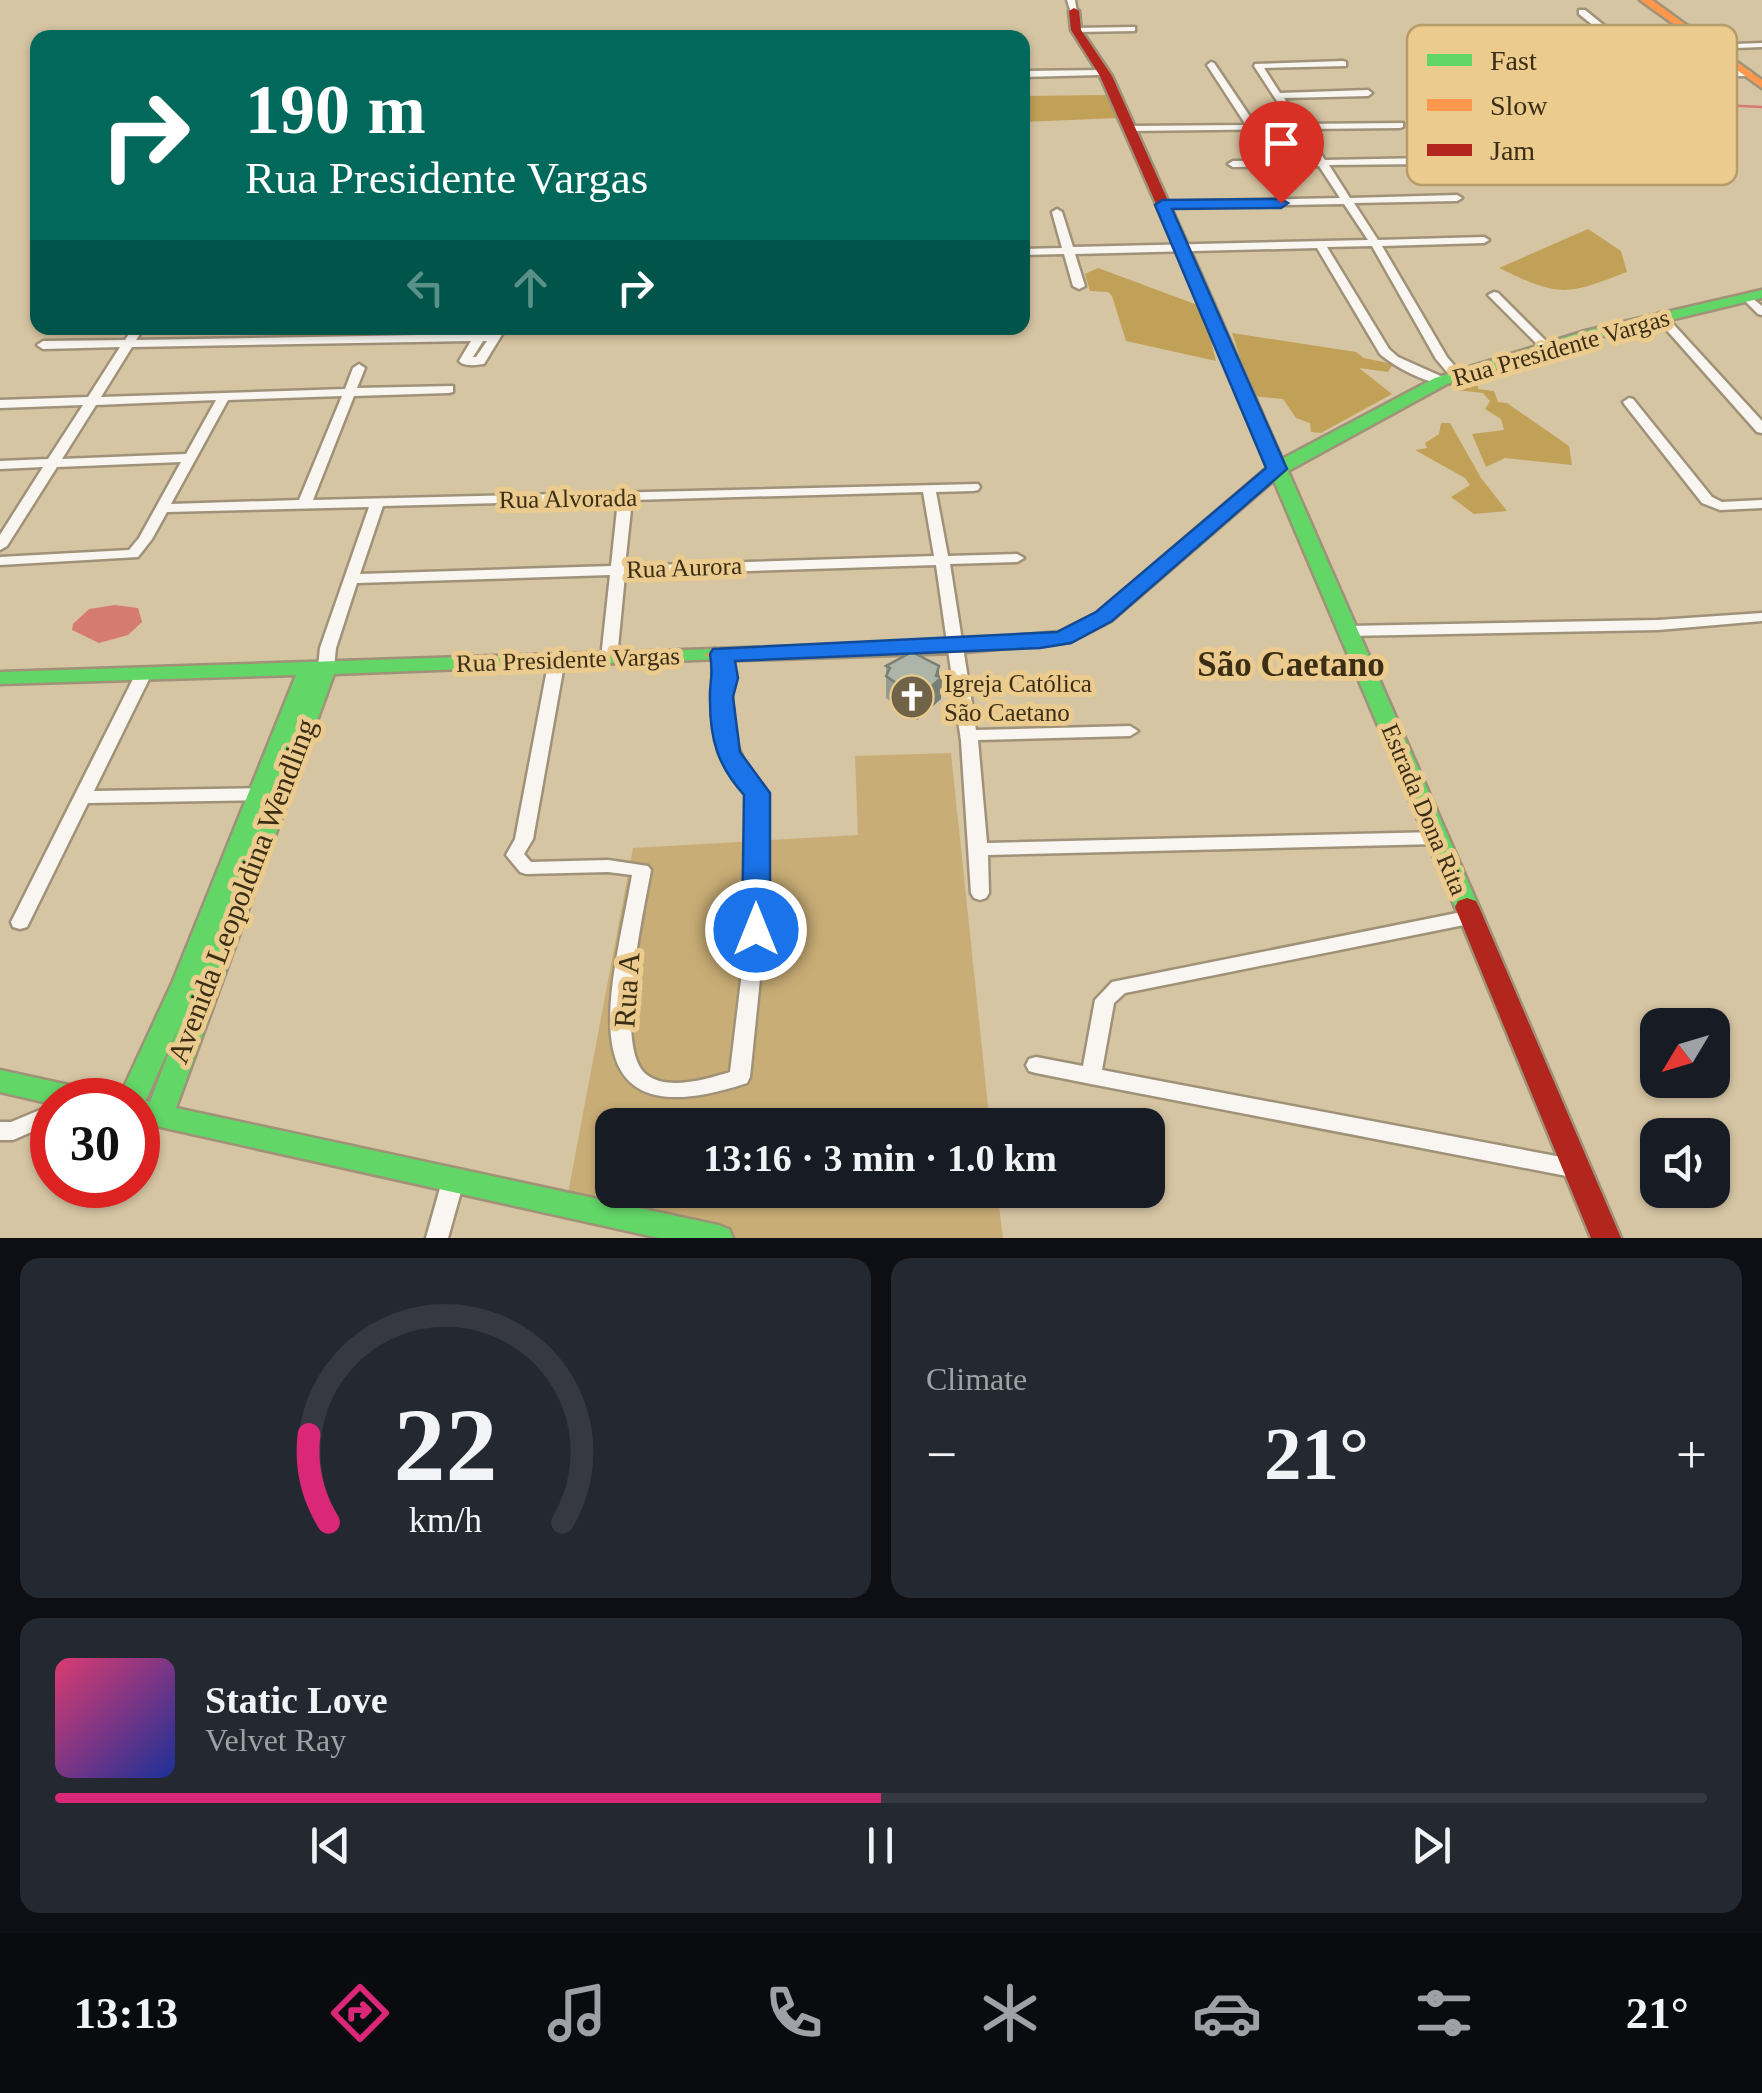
<!DOCTYPE html>
<meta charset="utf-8">
<style>
:root{--surface:#171b24;--page:#242831;--text:#f1f3f6;--muted:#9ea1a6;--line:#363941;--accent:#db2777}
body{margin:0;font-family:Georgia,serif;background:var(--page);color:var(--text);height:100vh;display:flex;flex-direction:column;font-size:38px;white-space:nowrap}
*{box-sizing:border-box;margin:0}
p{font-size:32px;color:var(--muted)}
.icon{flex:none;width:55px;height:55px;fill:none;stroke:currentColor;stroke-width:2;stroke-linecap:round;stroke-linejoin:round}
.map{position:relative;height:1238px;overflow:hidden}
.side{display:flex;flex-direction:column;gap:20px;padding:20px;background:#0d0f14;flex:1}
.side>*{flex:none}
.top-card{position:absolute;left:30px;top:30px;width:1000px;height:305px;border-radius:20px;box-shadow:0 2px 8px #0004;background:#00695c;color:#fff;overflow:hidden}
.needle{width:65px;rotate:232deg}
.tools{position:absolute;left:1640px;top:1008px;display:grid;gap:20px}
.tools a{display:grid;place-items:center;width:90px;height:90px;border-radius:20px;background:var(--surface);box-shadow:0 2px 8px #0004;font-size:50px}
.speed{position:absolute;left:30px;top:1078px;display:flex;gap:20px;font-size:50px;font-weight:700;text-align:center}
.speed>*{display:grid;place-content:center;width:130px;height:130px;border-radius:50%;background:var(--surface);box-shadow:0 2px 8px #0004;line-height:1}
.speed .limit{border:15px solid #d22;background:#fff;color:#111}
.pin{position:absolute;display:grid;place-items:center;width:85px;height:85px;color:#fff;margin:-102px -42px;border-radius:50% 50% 50% 0;rotate:-45deg;box-shadow:0 0 10px #0007}
.pin .icon{rotate:45deg}
.me{position:absolute;width:110px;margin:-55px;rotate:0deg;stroke-linejoin:round;filter:drop-shadow(0 0 8px #0008)}
.turn{display:flex;align-items:center;gap:35px;height:210px;padding:0 50px;font-size:45px}
.turn .icon{width:130px;height:130px;stroke-width:2.5}
.turn b{display:block;font-size:70px;line-height:85px}
.lanes{display:flex;align-items:center;height:95px;padding:0 50px;background:#0003;justify-content:center;gap:50px;direction:ltr}
.lanes .off{opacity:.35}
.big{font-size:75px;font-weight:600;line-height:1.1}
.side .card{flex:1;display:flex;flex-direction:column;justify-content:center;gap:15px;min-width:0;padding:0 35px;border-radius:20px;background:var(--page)}
.side .dial{align-items:center;gap:0}
.dial svg{height:260px;overflow:visible;fill:none;stroke:var(--line);stroke-width:7;stroke-linecap:round;text-anchor:middle}
.dial text{fill:var(--text);stroke:none}
.song{display:flex;align-items:center;gap:30px}
.cover{width:120px;height:120px;border-radius:15px;background:linear-gradient(135deg,hsl(340 70% 55%),hsl(230 70% 35%))}
.played{height:10px;border-radius:5px;background:linear-gradient(90deg,var(--accent) 50%,var(--line) 50%)}
.keys{display:flex;justify-content:space-around;direction:ltr}
.heat{display:flex;justify-content:space-between;align-items:center;font-size:55px;direction:ltr}
.side .tiles{flex:1;display:grid;gap:20px;grid-template-columns:1fr 1fr}
.card:last-child{grid-column:span 2}
.trip{position:absolute;left:595px;top:1108px;width:570px;height:100px;border-radius:20px;background:var(--surface);box-shadow:0 2px 8px #0004;font-weight:600;line-height:100px;text-align:center}
.tabs{display:flex;height:160px;justify-content:space-around;align-items:center;background:#090b0e;color:var(--muted)}
.tabs .icon{width:70px;height:70px}
.tabs .selected{color:var(--accent)}
.tabs b{font-size:45px;color:var(--text)}
.map>svg:first-child{display:block}
.green{fill:#c9ad76}
.forest{fill:#c1a158}
.water{fill:#d57b70}
.lines{fill:none;stroke-linecap:round;stroke-linejoin:round}
.stream{stroke:#d57b70;stroke-width:2.5}
.street-casing{stroke:#9f9278;stroke-width:5}
.fast-casing{stroke:#9f9278;stroke-width:5}
.slow-casing{stroke:#9f9278;stroke-width:5}
.jam-casing{stroke:#9f9278;stroke-width:5}
.street{fill:#f9f6f1;fill-rule:evenodd}
.fast{fill:#63d668;fill-rule:evenodd}
.slow{fill:#ff974d;fill-rule:evenodd}
.jam{fill:#b3261e;fill-rule:evenodd}
.wall{fill:#949c90}
.shaded-wall{fill:#787f75}
.building{fill:#acb5a7;stroke:#787f75;stroke-width:2.5}
.route{fill:#1a73e8;stroke:#114b97;stroke-width:2.5}
.labels{text-anchor:middle;stroke-width:10;stroke-linejoin:round;paint-order:stroke}
.street-label{font-size:25px;fill:#3b2e15;stroke:#ebcb8e}
.poi-label{font-size:25px;fill:#3b2e15;stroke:#ebcb8e;text-anchor:start}
.near-street-label{font-size:30px;fill:#3b2e15;stroke:#ebcb8e}
.district-label{font-size:35px;font-weight:bold;fill:#3b2e15;stroke:#ebcb8e}
.key{fill:#ebcb8e;stroke:#b69c6a;stroke-width:2.5}
.key-label{font-size:28px;fill:#3b2e15}
</style>
<div class="map">
<svg width="1762" height="1238" viewBox="0 0 1762 1238">
<rect width="100%" height="100%" fill="#d6c5a3"/>
<path class="green" d="M 951,753 L 990,1125 L 612,1125 L 612,1190 L 997,1190 L 1003,1238 L 718,1238 L 566,1204 L 633,848 L 858,835 L 855,756 Z"/>
<path class="forest" d="M 1107,95 L 1117,118 L 1023,122 L 1023,96 Z
M 1588,229 L 1621,251 L 1627,272 C 1565,296 1559,297 1499,268 Z
M 1098,268 L 1203,307 L 1216,361 L 1126,341 L 1112,296 L 1108,292 L 1090,291 L 1085,274 Z
M 1232,333 L 1356,352 L 1364,358 L 1393,364 L 1388,372 L 1359,368 L 1392,394 L 1321,433 L 1311,432 L 1310,423 L 1296,418 L 1283,399 L 1253,396 Z
M 1463,380 L 1478,383 L 1478,389 L 1494,391 L 1498,402 L 1507,403 L 1569,446 L 1572,465 L 1505,458 L 1486,467 L 1472,434 L 1504,430 L 1501,419 L 1485,409 L 1490,401 L 1483,393 L 1457,390 L 1460,386 L 1455,384 Z
M 1441,423 L 1450,423 L 1481,478 L 1507,511 L 1474,514 L 1451,497 L 1470,485 L 1465,478 L 1415,450 L 1427,448 L 1425,443 L 1439,434 Z"/>
<path class="water" d="M 115,605 L 138,608 L 142,622 L 128,635 L 99,643 L 72,630 L 73,624 L 89,609 Z"/>
<g class="lines">
<path class="stream" d="M 1449,155 L 1616,124 L 1678,103 L 1762,107"/>
<defs>
<path id="street" d="M 1067,0 L 1075,0 L 1077,13 L 1071,13 Z
M 1579,10 L 1585,10 L 1661,72 L 1748,70 L 1752,73 L 1748,76 L 1633,77 L 1633,73 L 1651,72 L 1579,14 Z
M 1132,27 L 1135,27 L 1135,31 L 1076,32 L 1072,30 L 1076,28 Z
M 1005,33 L 1011,33 L 1012,38 L 1004,38 Z
M 1762,43 L 1762,47 L 1708,49 L 1704,47 L 1708,45 Z
M 1211,62 L 1214,63 L 1255,124 L 1292,124 L 1254,66 L 1255,64 L 1343,61 L 1346,62 L 1346,66 L 1264,68 L 1280,93 L 1368,90 L 1372,93 L 1368,96 L 1284,98 L 1301,124 L 1403,123 L 1403,127 L 1400,128 L 1304,129 L 1325,160 L 1428,158 L 1433,161 L 1428,164 L 1329,165 L 1350,198 L 1457,195 L 1462,198 L 1457,201 L 1354,203 L 1378,240 L 1484,237 L 1489,240 L 1484,243 L 1382,246 L 1447,357 L 1463,376 L 1461,379 L 1453,379 L 1436,359 L 1372,246 L 1327,247 L 1389,349 L 1398,357 L 1445,378 L 1445,384 C 1425,383 1395,367 1380,354 L 1317,248 L 1075,254 L 1085,286 L 1079,289 L 1073,286 L 1064,254 L 1022,255 L 1022,249 L 1062,248 L 1052,212 L 1057,209 L 1062,212 L 1073,247 L 1368,240 L 1344,204 L 1158,207 L 1157,205 L 1162,202 L 1340,198 L 1319,166 L 1233,167 L 1228,164 L 1233,161 L 1315,160 L 1295,129 L 1128,131 L 1128,127 L 1131,126 L 1246,125 L 1207,65 Z
M 1103,70 L 1103,74 L 1100,75 L 1022,77 L 1022,71 Z
M 1022,86 L 1026,88 L 1028,97 L 1022,97 Z
M 1494,292 L 1498,293 L 1550,345 L 1550,349 L 1542,349 L 1488,295 Z
M 1747,294 L 1762,306 L 1762,315 L 1758,314 L 1741,297 Z
M 1660,313 L 1664,314 L 1762,421 L 1762,433 L 1757,432 L 1656,318 L 1654,316 Z
M 133,328 L 144,328 L 136,340 L 475,334 L 483,328 L 487,329 L 487,334 L 492,334 L 496,328 L 506,328 L 484,364 C 477,365 464,367 459,361 L 471,341 L 132,347 L 101,397 L 345,389 L 353,368 L 359,364 L 365,368 L 357,388 L 453,386 L 453,392 L 449,393 L 354,396 L 313,500 L 978,484 L 980,487 L 978,490 L 973,491 L 936,492 L 948,556 L 1017,554 L 1024,558 L 1017,562 L 950,564 L 976,730 L 1130,726 L 1138,731 L 1130,736 L 978,740 L 987,843 L 1438,832 L 1444,834 L 1447,838 L 1444,842 L 1438,844 L 988,855 L 989,893 L 986,898 L 980,900 L 974,898 L 971,893 L 961,741 L 936,565 L 625,575 L 617,658 L 609,663 L 601,658 L 610,575 L 357,583 L 336,648 L 334,667 L 326,672 L 318,667 L 320,648 L 369,507 L 167,512 L 152,539 L 138,557 L 0,565 L 0,557 L 129,550 L 139,538 L 181,462 L 57,467 L 7,546 L 0,550 L 0,535 L 43,467 L 0,469 L 0,461 L 48,459 L 83,405 L 0,408 L 0,400 L 88,397 L 120,347 L 43,349 L 37,345 L 43,341 L 125,340 ZM 483,341 L 487,341 L 476,357 L 473,357 ZM 342,396 L 299,500 L 171,504 L 228,400 ZM 216,400 L 186,454 L 62,459 L 96,405 ZM 923,492 L 934,556 L 625,566 L 632,500 ZM 618,500 L 611,566 L 360,574 L 383,506 Z
M 1629,398 L 1633,399 L 1712,497 L 1722,502 L 1762,500 L 1762,508 L 1720,510 L 1702,503 L 1625,405 L 1623,402 Z
M 1762,613 L 1762,621 L 1658,630 L 1347,636 L 1339,631 L 1347,626 L 1658,620 Z
M 721,649 L 729,654 L 735,740 L 748,770 L 766,793 L 765,930 L 750,1077 L 747,1083 C 561,1145 612,989 632,875 L 608,872 L 526,874 L 520,872 L 506,855 L 515,839 L 549,659 L 557,654 L 562,656 L 565,659 L 533,839 L 524,854 L 531,862 L 608,860 L 648,866 L 651,870 C 644,910 612,1049 647,1075 C 668,1091 707,1079 730,1072 L 747,930 L 748,794 L 733,773 L 718,740 L 713,654 Z
M 144,668 L 152,673 L 94,791 L 266,788 L 272,790 L 275,794 L 272,798 L 266,800 L 88,803 L 27,927 L 20,929 L 13,927 L 11,922 L 136,673 Z
M 1472,910 L 1479,912 L 1481,917 L 1479,922 L 1125,993 L 1114,1003 L 1102,1070 L 1577,1160 L 1585,1163 L 1588,1169 L 1585,1175 L 1577,1178 L 1091,1084 L 1036,1073 L 1029,1071 L 1026,1065 L 1029,1059 L 1036,1057 L 1083,1066 L 1095,1000 L 1112,982 Z
M 52,1105 L 52,1123 L 13,1140 L 0,1140 L 0,1122 L 11,1122 Z
M 453,1172 L 461,1175 L 464,1181 L 448,1238 L 426,1238 L 442,1181 L 445,1175 Z"/>
<path id="fast" d="M 1192,266 L 1199,270 L 1282,459 L 1435,378 L 1585,331 L 1762,290 L 1762,298 L 1595,338 L 1447,384 L 1288,471 L 1479,907 L 1476,913 L 1467,916 L 1458,913 L 1455,907 L 1272,476 L 1265,471 L 1268,467 L 1185,270 Z
M 715,649 L 725,655 L 722,659 L 334,674 L 176,1108 L 718,1225 L 729,1229 L 733,1238 L 659,1238 L 138,1122 L 138,1100 L 118,1100 L 173,981 L 296,675 L 0,684 L 0,672 ZM 180,1023 L 150,1102 L 145,1101 L 146,1100 Z
M 0,1070 L 87,1089 L 97,1092 L 101,1100 L 52,1100 L 52,1104 L 0,1092 Z"/>
<path id="slow" d="M 1640,0 L 1652,0 L 1762,80 L 1762,88 Z
M 1274,466 L 1283,471 L 1280,475 L 1111,621 L 1070,642 L 955,653 L 715,661 L 705,655 L 715,649 L 955,641 L 1059,632 L 1097,613 L 1268,467 Z"/>
<path id="jam" d="M 1074,8 L 1079,11 L 1081,30 L 1112,76 L 1199,270 L 1197,273 L 1185,270 L 1100,76 L 1071,30 L 1069,11 Z
M 1467,898 L 1476,901 L 1479,907 L 1621,1238 L 1591,1238 L 1455,907 L 1458,901 Z"/>
</defs>
<use href="#street" class="street-casing"/>
<use href="#fast" class="fast-casing"/>
<use href="#slow" class="slow-casing"/>
<use href="#jam" class="jam-casing"/>
<use href="#street" class="street"/>
<use href="#fast" class="fast"/>
<use href="#slow" class="slow"/>
<use href="#jam" class="jam"/>
</g>
<path class="wall" d="M 886,666 L 939,666 L 939,676 L 942,677 L 941,699 L 917,720 L 886,698 Z"/>
<path class="shaded-wall" d="M 939,666 L 939,680 L 942,677 L 941,699 L 917,720 L 918,698 Z"/>
<path class="building" d="M 912,652 L 939,666 L 936,676 L 942,677 L 918,698 L 886,676 L 890,668 L 886,666 Z"/>
<path class="route" d="M 1162,200 L 1281,199 L 1288,203 L 1281,208 L 1172,209 L 1287,469 L 1112,621 L 1071,643 L 1040,648 L 735,661 L 738,678 L 733,697 L 740,752 L 770,793 L 770,930 L 766,937 L 756,940 L 746,937 L 742,930 L 744,795 C 718,766 710,740 710,701 C 709,681 714,678 710,654 L 713,649 L 1057,632 L 1096,612 L 1266,468 L 1155,205 Z"/>
<defs>
<symbol id="church-disc" viewBox="-11 -11 22 22"><circle r="9.5" fill="#716347" stroke="#ebcb8e"/><path d="M-1.2-6h2.4v3.5h3.3v2.4h-3.3V6h-2.4V-.1h-3.3v-2.4h3.3Z" fill="#fff"/></symbol>
</defs>
<g fill-rule="evenodd">
<use href="#church-disc" x="887" y="672" width="50" height="50"/>
</g>
<g class="labels">
<g class="street-label">
<text transform="translate(1561 347) rotate(-16)" y="9">Rua Presidente Vargas</text>
<text transform="translate(568 498) rotate(-1)" y="9">Rua Alvorada</text>
<text transform="translate(684 567) rotate(-2)" y="9">Rua Aurora</text>
<text transform="translate(568 659) rotate(-2)" y="9">Rua Presidente Vargas</text>
<text transform="translate(1425 809) rotate(67)" y="9">Estrada Dona Rita</text>
</g>
<g class="poi-label">
<text x="944" y="692">Igreja Católica<tspan x="944" dy="29">São Caetano</tspan></text>
</g>
<g class="near-street-label">
<text transform="translate(242 891) rotate(-69)" y="10">Avenida Leopoldina Wendling</text>
<text transform="translate(627 990) rotate(-86)" y="10">Rua A</text>
</g>
<g class="district-label">
<text x="1291" y="676">São Caetano</text>
</g>
</g>
<rect x="1407" y="25" width="330" height="160" rx="15" class="key"/>
<rect x="1427" y="54" width="45" height="12" fill="#63d668"/>
<rect x="1427" y="99" width="45" height="12" fill="#ff974d"/>
<rect x="1427" y="144" width="45" height="12" fill="#b3261e"/>
<g class="key-label">
<text x="1490" y="70">Fast</text>
<text x="1490" y="115">Slow</text>
<text x="1490" y="160">Jam</text>
</g>
</svg>
<div class="tools">
<a><svg class="needle" viewBox="-14 -14 28 28"><path d="M0-13l5 13h-10z" fill="#e53935"/><path d="M0 13l5-13h-10z" fill="#9ea1a6"/></svg></a>
<a><svg class="icon" aria-label="sound" viewBox="0 0 24 24"><path d="M4 9h4l5-4v14l-5-4H4zM17 9q2 3 0 6"/></svg></a>
</div>
<div class="speed"><div class="limit">30</div></div>
<div class="pin" style="left:1281px;top:203px;background:#d93025"><svg class="icon" aria-label="arrive" viewBox="0 0 24 24"><path d="M6 21V4h12l-3 4 3 4H6"/></svg></div>
<svg class="me" style="left:756px;top:930px" viewBox="-20 -20 40 40"><circle r="17" fill="#1a73e8" stroke="#fff" stroke-width="3"/><path d="M0-11L8 9 0 5-8 9z" fill="#fff"/></svg>
<div class="trip">13:16 · 3 min · 1.0 km</div>
<div class="top-card">
<div class="turn"><svg class="icon" aria-label="right" viewBox="0 0 24 24"><path d="M7 20v-9h11M14 6l5 5-5 5"/></svg><div><b>190 m</b>Rua Presidente Vargas</div></div>
<div class="lanes"><svg class="icon off" aria-label="left" viewBox="0 0 24 24"><path d="M17 20v-9H6M10 6l-5 5 5 5"/></svg><svg class="icon off" aria-label="ahead" viewBox="0 0 24 24"><path d="M12 20V5M6 11l6-6 6 6"/></svg><svg class="icon" aria-label="right" viewBox="0 0 24 24"><path d="M7 20v-9h11M14 6l5 5-5 5"/></svg></div>
</div>
</div>
<section class="side">
<div class="tiles">
<div class="card dial"><svg viewBox="0 0 100 80">
<path d="M14 69A42 42 0 1 1 86 69"/>
<path d="M14 69A42 42 0 0 1 8 42" stroke="#db2777"/>
<text x="50" y="56" font-size="32" font-weight="700">22</text>
<text x="50" y="72" font-size="11">km/h</text>
</svg></div>
<div class="card"><p>Climate</p>
<div class="heat"><a>−</a><b class="big">21°</b><a>+</a></div>
</div>
<div class="card">
<div class="song"><i class="cover"></i><div><b>Static Love</b><p>Velvet Ray</p></div></div>
<div class="played"></div>
<div class="keys"><svg class="icon" aria-label="previous" viewBox="0 0 24 24"><path d="M18 5L8 12l10 7zM5 5v14"/></svg><svg class="icon" aria-label="pause" viewBox="0 0 24 24"><path d="M8 5v14M16 5v14"/></svg><svg class="icon" aria-label="next" viewBox="0 0 24 24"><path d="M6 5l10 7-10 7zM19 5v14"/></svg></div>
</div>
</div>
</section>
<nav class="tabs">
<b>13:13</b>
<svg class="icon selected" aria-label="directions" viewBox="0 0 24 24"><path d="M12 3l9 9-9 9-9-9zM9 14v-3h6M13 9l2 2-2 2"/></svg>
<svg class="icon" aria-label="music" viewBox="0 0 24 24"><path d="M9 18V5l10-2v13"/><circle cx="6" cy="18" r="3"/><circle cx="16" cy="16" r="3"/></svg>
<svg class="icon" aria-label="phone" viewBox="0 0 24 24"><path d="M5 4h4l2 5-3 2q2 4 5 5l2-3 5 2v4C11 20 4 13 5 4z"/></svg>
<svg class="icon" aria-label="climate" viewBox="0 0 24 24"><path d="M12 3v18M4 7l16 10M4 17L20 7"/></svg>
<svg class="icon" aria-label="car" viewBox="0 0 24 24"><path d="M5 17H2v-5l4-1 3-4h7l3 4 3 1v5h-3M9 17h6M6 11h13"/><circle cx="7" cy="17" r="2"/><circle cx="17" cy="17" r="2"/></svg>
<svg class="icon" aria-label="filters" viewBox="0 0 24 24"><path d="M4 7h16M4 17h16"/><circle cx="9" cy="7" r="2"/><circle cx="15" cy="17" r="2"/></svg>
<b>21°</b>
</nav>
